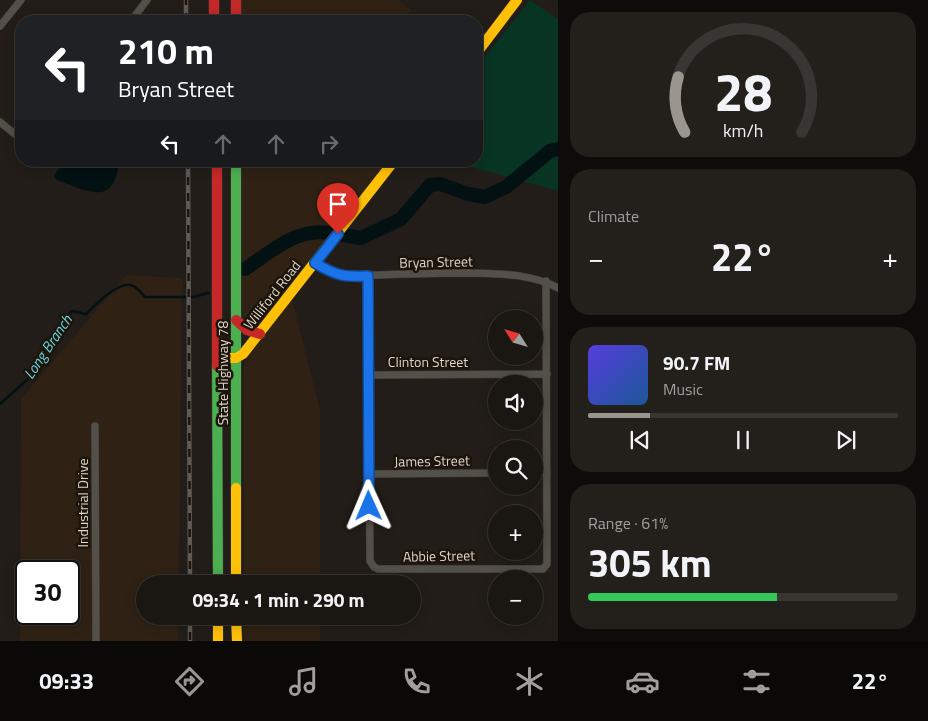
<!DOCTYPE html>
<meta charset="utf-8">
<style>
:root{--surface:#1a1612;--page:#231f1b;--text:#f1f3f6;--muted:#9f9f9f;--line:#383532;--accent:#9b958f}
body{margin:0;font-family:"Titillium Web",sans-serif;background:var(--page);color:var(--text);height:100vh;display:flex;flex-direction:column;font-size:19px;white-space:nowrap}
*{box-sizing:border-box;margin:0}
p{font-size:16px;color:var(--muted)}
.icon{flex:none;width:28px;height:28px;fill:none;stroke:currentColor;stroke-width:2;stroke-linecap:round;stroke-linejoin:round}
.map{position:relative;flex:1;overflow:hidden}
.details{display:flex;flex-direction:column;gap:12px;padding:12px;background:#0e0c0a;width:370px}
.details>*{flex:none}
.guide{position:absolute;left:15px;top:15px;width:468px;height:152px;border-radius:20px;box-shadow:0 2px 12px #0003,0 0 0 1px var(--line);background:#202124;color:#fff;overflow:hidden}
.needle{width:32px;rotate:307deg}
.controls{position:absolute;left:488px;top:310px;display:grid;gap:10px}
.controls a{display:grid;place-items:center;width:55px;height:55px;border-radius:50%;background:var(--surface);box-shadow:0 2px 12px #0003,0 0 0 1px var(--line);font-size:25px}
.speed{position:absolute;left:15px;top:560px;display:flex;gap:10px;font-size:25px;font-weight:700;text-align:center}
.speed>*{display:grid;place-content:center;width:65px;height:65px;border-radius:50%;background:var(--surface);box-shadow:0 2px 12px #0003,0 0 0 1px var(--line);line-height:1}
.speed .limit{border:2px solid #111;border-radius:8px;background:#fff;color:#111}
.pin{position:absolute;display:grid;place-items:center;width:42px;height:42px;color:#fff;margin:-51px -21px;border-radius:50% 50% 50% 0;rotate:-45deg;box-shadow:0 0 5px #0007}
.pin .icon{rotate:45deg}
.me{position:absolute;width:55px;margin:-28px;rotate:359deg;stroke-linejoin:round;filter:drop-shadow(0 0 4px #0008)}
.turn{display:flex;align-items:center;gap:18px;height:105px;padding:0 20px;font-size:22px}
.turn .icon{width:65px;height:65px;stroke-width:2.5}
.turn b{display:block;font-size:35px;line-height:42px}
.lanes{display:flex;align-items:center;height:48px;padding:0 20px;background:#0003;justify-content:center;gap:25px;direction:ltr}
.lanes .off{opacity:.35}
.big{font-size:38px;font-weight:700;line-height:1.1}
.details .card{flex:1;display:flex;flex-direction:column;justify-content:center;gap:8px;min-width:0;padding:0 18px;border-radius:20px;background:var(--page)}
.details .dial{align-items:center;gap:0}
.dial svg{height:130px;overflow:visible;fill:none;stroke:var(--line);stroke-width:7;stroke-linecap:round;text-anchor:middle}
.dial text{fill:var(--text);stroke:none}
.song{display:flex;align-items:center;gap:15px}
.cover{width:60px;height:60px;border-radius:8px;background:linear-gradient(135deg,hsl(250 70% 55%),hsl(210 70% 35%))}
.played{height:5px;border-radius:2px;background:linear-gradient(90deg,var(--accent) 20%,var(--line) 20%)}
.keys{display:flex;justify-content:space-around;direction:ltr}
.heat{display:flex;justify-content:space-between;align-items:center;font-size:28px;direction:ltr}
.charge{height:8px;border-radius:4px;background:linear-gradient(90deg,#34c759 61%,var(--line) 0)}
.trip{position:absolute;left:136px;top:575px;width:285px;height:50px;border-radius:25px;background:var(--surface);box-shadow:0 2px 12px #0003,0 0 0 1px var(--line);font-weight:700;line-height:50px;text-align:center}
.menu{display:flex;height:80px;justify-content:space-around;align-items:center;background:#0a0907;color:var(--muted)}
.menu .icon{width:35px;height:35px}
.menu .active{color:var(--accent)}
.menu b{font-size:22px;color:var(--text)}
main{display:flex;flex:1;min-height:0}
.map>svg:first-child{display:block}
.built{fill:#2f2215;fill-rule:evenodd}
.green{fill:#083423}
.water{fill:#031113}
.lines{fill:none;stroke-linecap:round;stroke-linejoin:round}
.stream{stroke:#031113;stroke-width:2.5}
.river{stroke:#031113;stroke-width:14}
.street-casing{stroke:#3d3835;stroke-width:8}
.fast-casing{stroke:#3d3835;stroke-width:11}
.slow-casing{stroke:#3d3835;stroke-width:11}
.jam-casing{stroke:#3d3835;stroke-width:11}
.street{stroke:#534f49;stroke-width:7}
.fast{stroke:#4caf50;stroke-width:10}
.slow{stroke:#ffc107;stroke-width:10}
.jam{stroke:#c62828;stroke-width:10}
.rail-casing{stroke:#5e5a57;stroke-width:4.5}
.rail{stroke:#1d140a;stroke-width:2.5;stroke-dasharray:8;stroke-linecap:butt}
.route-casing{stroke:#114b97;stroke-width:12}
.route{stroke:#1a73e8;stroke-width:9}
.labels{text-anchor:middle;stroke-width:5;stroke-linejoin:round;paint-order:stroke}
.street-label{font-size:14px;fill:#dcd5cf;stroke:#1d140a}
.water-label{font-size:15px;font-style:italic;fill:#64d4e0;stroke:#1d140a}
</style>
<main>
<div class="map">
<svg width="558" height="641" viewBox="0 0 558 641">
<rect width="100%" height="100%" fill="#221d18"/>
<path class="built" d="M 241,0 L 398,0 L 411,10 L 402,21 L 241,21 Z
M 242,161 L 387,161 L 264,321 L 252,328 L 242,320 Z
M 126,275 L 182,278 L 179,584 L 145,584 L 145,616 L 178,616 L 178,641 L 20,641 L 21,399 ZM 26,571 L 69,571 L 69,614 L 26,614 Z
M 292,299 L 320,410 L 320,584 L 244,584 L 243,373 L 245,362 L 250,352 Z
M 244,616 L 320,616 L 320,641 L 244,641 Z"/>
<path class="green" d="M 530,0 L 558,19 L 558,191 L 451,161 L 476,161 L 476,68 Z"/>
<path class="water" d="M 64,161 L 119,161 C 115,208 87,191 57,180 L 54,176 Z"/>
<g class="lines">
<path class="stream" d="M 0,404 L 28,379 L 43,352 L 67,316 L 72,311 L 86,314 C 95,305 120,279 133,286 C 138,288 142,294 145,297 L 194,297 L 208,293"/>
<path class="river" d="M 343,235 L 361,238 L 401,219 L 430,185 L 440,184 L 468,194 L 485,197 L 506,187 L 550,151 L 558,149
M 245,269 C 269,253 297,227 329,233"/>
<defs>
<path id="street" d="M 131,21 L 147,0
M 0,26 L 21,0
M 0,122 L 21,139
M 315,263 L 333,273 L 344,276 C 385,275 426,273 468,273 C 499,274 530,273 558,288
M 368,276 L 370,561 L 374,567 L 378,569 L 543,569 L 547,564 L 546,281
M 369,375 L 547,374
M 95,426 L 96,641
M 534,472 L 547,472
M 369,474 L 496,473"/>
<path id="fast" d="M 236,161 L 236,488
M 217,366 L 218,584"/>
<path id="slow" d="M 476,54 L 517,0
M 218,358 L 236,358 L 243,354 L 394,161
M 236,488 L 236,584
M 218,616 L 218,641
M 236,616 L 237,641"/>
<path id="jam" d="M 214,0 L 214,21
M 236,0 L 236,21
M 217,161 L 217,366
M 236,320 L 247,330 L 260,334"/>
</defs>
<use href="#street" class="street-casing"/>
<use href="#fast" class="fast-casing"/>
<use href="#slow" class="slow-casing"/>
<use href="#jam" class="jam-casing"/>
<use href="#street" class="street"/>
<use href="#fast" class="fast"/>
<use href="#slow" class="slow"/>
<use href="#jam" class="jam"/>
<defs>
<path id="rail" d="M 186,21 L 186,0
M 188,161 L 190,584
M 190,616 L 190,641"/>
</defs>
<use href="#rail" class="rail-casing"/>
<use href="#rail" class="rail"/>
</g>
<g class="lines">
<defs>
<path id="route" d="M 338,234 L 315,263 C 337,276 343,277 368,276 L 369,506"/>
</defs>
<use href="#route" class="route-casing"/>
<use href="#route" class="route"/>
</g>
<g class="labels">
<g class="street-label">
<text transform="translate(436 262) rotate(-1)" y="5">Bryan Street</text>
<text transform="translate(272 295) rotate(-52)" y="5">Williford Road</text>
<text x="428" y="367">Clinton Street</text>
<text transform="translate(223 373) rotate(-90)" y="5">State Highway 78</text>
<text transform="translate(432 461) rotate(-1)" y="5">James Street</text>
<text transform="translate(83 503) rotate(-90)" y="5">Industrial Drive</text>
<text transform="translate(439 556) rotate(-1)" y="5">Abbie Street</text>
</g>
<g class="water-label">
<text transform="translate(48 347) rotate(-56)" y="5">Long Branch</text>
</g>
</g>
</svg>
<div class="controls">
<a><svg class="needle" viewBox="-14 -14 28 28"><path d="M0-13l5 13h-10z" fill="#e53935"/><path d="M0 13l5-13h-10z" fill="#9f9f9f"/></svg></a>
<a><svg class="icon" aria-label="sound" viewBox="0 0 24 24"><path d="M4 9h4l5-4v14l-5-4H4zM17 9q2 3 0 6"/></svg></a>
<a><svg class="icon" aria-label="search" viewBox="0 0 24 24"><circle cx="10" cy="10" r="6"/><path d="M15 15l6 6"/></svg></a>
<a>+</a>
<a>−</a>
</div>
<div class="speed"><div class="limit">30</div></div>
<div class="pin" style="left:338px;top:234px;background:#d93025"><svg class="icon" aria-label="arrive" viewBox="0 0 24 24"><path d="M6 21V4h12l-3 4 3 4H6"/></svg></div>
<svg class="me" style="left:369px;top:506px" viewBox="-20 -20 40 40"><path d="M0-17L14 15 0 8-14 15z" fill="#1a73e8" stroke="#fff" stroke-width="4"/></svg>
<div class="trip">09:34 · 1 min · 290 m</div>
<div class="guide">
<div class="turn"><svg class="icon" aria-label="left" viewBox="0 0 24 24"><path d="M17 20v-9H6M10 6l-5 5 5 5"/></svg><div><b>210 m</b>Bryan Street</div></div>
<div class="lanes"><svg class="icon" aria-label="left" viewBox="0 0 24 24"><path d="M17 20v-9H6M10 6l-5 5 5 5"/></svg><svg class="icon off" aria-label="ahead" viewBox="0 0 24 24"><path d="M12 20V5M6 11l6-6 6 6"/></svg><svg class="icon off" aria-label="ahead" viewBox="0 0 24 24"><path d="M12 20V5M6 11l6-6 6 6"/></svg><svg class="icon off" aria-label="right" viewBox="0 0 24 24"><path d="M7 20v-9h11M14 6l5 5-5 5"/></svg></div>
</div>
</div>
<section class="details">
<div class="card dial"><svg viewBox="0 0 100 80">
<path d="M14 69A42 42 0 1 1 86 69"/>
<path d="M14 69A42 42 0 0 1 10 35" stroke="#9b958f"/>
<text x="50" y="56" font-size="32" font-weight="700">28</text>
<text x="50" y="72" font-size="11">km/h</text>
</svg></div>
<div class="card"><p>Climate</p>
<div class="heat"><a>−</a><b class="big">22°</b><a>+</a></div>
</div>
<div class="card">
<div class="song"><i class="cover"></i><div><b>90.7 FM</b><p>Music</p></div></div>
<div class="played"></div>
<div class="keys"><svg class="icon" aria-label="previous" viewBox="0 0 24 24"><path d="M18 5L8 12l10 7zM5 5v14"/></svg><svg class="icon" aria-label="pause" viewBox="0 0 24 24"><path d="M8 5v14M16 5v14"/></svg><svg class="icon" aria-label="next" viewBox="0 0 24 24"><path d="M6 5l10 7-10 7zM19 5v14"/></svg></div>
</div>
<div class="card"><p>Range · 61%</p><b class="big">305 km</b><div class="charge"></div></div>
</section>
</main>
<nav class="menu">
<b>09:33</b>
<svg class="icon active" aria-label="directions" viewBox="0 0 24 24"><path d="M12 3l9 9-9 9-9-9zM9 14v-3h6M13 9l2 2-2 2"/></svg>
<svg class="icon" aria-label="music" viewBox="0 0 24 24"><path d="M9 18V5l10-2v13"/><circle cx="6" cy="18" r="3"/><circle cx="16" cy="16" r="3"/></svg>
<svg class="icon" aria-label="phone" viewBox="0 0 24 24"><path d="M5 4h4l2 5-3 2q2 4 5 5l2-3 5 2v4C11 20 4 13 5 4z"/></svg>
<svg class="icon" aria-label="climate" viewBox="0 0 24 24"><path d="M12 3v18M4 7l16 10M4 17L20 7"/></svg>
<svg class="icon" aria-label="car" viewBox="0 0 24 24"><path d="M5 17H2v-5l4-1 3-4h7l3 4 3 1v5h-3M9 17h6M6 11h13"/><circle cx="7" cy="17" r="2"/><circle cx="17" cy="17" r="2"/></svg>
<svg class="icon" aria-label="filters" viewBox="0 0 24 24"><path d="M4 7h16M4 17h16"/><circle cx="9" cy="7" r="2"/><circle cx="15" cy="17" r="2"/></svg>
<b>22°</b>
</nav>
